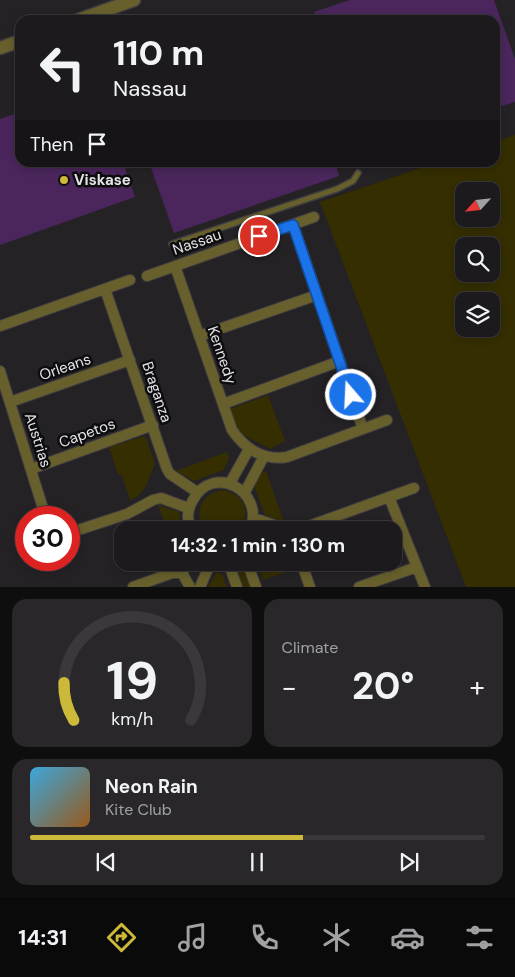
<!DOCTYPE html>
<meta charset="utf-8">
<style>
:root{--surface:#1c1a1c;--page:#292729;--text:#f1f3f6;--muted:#a0a1a3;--line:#3a383b;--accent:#ccb939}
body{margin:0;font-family:"DM Sans",sans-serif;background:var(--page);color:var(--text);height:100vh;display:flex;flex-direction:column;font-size:19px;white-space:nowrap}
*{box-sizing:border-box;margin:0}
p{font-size:16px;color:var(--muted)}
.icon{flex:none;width:28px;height:28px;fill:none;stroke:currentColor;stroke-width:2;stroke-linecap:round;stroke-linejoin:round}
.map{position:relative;height:587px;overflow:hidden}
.sheet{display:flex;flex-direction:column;gap:12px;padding:12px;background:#0f0e0f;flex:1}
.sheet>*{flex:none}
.top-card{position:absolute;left:15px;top:15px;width:485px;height:152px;border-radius:15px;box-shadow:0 2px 8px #0003,0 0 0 1px var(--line);background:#1c1a1c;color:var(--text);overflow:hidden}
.needle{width:32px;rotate:243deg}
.buttons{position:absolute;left:455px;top:182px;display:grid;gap:10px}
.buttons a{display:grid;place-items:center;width:45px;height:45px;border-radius:10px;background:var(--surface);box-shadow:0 2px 8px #0003,0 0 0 1px var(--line);font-size:25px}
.speed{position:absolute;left:15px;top:506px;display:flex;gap:10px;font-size:25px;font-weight:700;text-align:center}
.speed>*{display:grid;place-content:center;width:65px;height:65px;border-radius:50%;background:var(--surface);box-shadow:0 2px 8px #0003,0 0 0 1px var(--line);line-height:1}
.speed .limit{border:8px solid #d22;background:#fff;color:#111}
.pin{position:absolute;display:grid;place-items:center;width:42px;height:42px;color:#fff;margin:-21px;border:2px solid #fff;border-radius:50%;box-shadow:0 1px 5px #0007}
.me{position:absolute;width:55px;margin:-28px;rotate:341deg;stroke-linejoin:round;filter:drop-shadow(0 0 4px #0008)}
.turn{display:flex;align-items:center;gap:18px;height:105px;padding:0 15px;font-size:22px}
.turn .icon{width:65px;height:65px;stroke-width:2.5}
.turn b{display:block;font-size:35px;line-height:42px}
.then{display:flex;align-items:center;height:48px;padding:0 15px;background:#0003;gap:10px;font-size:19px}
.big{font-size:38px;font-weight:700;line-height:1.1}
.sheet .widget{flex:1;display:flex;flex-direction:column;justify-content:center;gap:8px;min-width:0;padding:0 18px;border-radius:15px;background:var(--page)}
.sheet .dial{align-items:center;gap:0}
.dial svg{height:130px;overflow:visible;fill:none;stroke:var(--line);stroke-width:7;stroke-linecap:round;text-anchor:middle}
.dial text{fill:var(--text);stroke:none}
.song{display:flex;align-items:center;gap:15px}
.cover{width:60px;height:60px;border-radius:8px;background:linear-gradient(135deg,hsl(200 70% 55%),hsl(30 70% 35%))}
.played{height:5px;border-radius:2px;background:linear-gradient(90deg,var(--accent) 60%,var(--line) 60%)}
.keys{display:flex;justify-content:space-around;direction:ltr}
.heat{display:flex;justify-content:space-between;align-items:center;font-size:28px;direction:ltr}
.sheet .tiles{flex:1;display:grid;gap:12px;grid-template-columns:1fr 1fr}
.widget:last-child{grid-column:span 2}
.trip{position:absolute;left:114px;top:521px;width:288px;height:50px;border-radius:15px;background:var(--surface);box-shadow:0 2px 8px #0003,0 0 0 1px var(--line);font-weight:700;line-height:50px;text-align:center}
.menu{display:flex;height:80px;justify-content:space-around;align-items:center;background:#0b0a0b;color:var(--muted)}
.menu .icon{width:35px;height:35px}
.menu .on{color:var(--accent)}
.menu b{font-size:22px;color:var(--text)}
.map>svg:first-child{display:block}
.green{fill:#342e00;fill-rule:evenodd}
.building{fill:#4a265c}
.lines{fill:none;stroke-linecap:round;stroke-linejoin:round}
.service-casing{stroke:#403d41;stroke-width:8}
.minor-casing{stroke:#403d41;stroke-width:12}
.tertiary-casing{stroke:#403d41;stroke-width:15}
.service{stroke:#67602d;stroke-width:5}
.minor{stroke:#67602d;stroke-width:10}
.tertiary{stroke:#67602d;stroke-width:12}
.route-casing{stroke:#114b97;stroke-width:12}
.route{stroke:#1a73e8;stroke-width:9}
.poi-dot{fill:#ccb939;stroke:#0d0c0e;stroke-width:2}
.labels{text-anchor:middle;stroke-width:5;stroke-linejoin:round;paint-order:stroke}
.poi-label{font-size:15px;font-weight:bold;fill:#e4e2e5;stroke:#0d0c0e;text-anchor:start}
.street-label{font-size:15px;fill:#e4e2e5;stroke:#0d0c0e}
</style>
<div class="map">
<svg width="515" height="587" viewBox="0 0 515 587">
<rect width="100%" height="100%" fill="#252226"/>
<path class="green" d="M 515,135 L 515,587 L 466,587 L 320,202 L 435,163 L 495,162 L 495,142 ZM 491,191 L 491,219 L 464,219 L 464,191 ZM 491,246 L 491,274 L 464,274 L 464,246 ZM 491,301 L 491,329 L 464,329 L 464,301 Z
M 268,395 L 285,441 L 270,449 L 238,432 L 230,409 Z
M 145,436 L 155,463 C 150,476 145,496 130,500 L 122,475 L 118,474 L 109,447 Z
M 227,452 L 229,458 L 224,470 L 194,481 L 176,471 Z
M 266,471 L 284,522 L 265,515 L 254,486 L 260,473 Z
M 222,490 C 244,493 251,512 240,530 L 205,530 C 193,512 201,494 222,490 Z
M 158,505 L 179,512 L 182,530 L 167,530 Z
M 234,563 L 241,563 L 250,587 L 243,587 Z
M 258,563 L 278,563 L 292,570 L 263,580 Z
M 216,573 L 222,574 L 227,587 L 208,587 Z"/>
<path class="building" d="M 350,0 L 494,0 L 515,59 L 515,102 L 495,108 L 495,20 L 316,20 L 314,12 Z
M 20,112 L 20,162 L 123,162 L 135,197 L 0,245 L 0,119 Z
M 149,162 L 335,162 L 339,176 L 174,233 Z"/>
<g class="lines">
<defs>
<path id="service" d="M 172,244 L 337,189 L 353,181 L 358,173"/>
<path id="minor" d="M 293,225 L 363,429
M 175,266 L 232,430 C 245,449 264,461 287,457 L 387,420
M 147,276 L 314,217
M 105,289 L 167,469 L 170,474 L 197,492
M 0,326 L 130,280
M 199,336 L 317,295
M 0,371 L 46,518
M 10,402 L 130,360
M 223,404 L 340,361
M 31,469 L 153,425
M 230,483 L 249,449
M 245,492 L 264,456
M 389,497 L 425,587
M 254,518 L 288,530
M 192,530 C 186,520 187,510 193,500 C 212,463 266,490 250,530
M 298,530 L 414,488
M 69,533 L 127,514 L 153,500 L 161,498 L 188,508
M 228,562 L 237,587
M 247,562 L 256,587
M 301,562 L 310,587
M 182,573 L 190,587
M 182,573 L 189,562
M 133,587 L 172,573 L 182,573
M 200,587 L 211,562
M 359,587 L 417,567"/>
<path id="tertiary" d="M 78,20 L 134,0
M 0,48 L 20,41"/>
</defs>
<use href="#service" class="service-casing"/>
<use href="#minor" class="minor-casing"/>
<use href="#tertiary" class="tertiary-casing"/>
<use href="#service" class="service"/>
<use href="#minor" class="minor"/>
<use href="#tertiary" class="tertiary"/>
</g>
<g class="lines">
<defs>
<path id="route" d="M 259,236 L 293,225 L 351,395"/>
</defs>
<use href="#route" class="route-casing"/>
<use href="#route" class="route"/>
</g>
<circle class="poi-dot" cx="64" cy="180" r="5"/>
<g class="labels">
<g class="poi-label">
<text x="74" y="185">Viskase</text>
</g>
<g class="street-label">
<text transform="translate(197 242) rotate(-19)" y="5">Nassau</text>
<text transform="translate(222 355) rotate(71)" y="5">Kennedy</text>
<text transform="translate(65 367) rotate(-19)" y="5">Orleans</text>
<text transform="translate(157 392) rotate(71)" y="5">Braganza</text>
<text transform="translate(87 433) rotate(-20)" y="5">Capetos</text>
<text transform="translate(38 440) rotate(72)" y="5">Austrias</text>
</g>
</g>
</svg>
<div class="buttons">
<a><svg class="needle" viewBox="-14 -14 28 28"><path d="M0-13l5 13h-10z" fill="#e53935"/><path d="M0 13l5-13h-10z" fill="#a0a1a3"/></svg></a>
<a><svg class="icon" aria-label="search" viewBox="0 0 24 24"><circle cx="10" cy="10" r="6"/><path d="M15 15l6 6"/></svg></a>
<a><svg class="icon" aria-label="layers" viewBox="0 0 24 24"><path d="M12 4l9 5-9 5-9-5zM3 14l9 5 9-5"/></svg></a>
</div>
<div class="speed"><div class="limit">30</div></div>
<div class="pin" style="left:259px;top:236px;background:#d93025"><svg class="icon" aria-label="arrive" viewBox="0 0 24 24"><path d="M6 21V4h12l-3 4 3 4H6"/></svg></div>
<svg class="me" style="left:351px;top:395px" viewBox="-20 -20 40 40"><circle r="17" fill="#1a73e8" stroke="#fff" stroke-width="3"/><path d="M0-11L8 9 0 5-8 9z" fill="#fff"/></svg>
<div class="trip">14:32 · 1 min · 130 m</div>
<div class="top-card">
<div class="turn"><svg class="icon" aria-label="left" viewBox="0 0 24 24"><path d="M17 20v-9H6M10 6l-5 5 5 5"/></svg><div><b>110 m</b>Nassau</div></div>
<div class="then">Then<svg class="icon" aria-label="arrive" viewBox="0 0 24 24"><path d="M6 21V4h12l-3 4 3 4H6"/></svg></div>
</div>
</div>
<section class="sheet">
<div class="tiles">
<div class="widget dial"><svg viewBox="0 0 100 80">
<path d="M14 69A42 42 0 1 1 86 69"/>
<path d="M14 69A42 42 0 0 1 8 46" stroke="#ccb939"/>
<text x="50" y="56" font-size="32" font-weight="700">19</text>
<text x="50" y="72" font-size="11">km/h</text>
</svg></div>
<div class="widget"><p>Climate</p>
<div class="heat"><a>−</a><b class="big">20°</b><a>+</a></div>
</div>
<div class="widget">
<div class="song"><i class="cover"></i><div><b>Neon Rain</b><p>Kite Club</p></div></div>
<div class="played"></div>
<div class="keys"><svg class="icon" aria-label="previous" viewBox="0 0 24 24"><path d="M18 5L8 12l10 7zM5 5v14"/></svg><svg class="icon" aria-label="pause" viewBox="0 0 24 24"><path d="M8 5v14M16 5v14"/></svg><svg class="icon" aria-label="next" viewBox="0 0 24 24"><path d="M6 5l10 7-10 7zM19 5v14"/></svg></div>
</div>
</div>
</section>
<nav class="menu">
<b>14:31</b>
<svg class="icon on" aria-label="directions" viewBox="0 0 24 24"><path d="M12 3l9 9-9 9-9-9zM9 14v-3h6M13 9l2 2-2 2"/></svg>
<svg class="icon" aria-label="music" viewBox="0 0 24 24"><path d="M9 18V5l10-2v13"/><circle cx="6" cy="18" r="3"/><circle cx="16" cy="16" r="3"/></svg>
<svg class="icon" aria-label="phone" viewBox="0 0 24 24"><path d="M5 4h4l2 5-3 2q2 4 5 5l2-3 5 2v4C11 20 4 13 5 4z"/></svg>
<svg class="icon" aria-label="climate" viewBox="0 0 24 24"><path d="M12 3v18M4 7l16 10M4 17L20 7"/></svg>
<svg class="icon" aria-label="car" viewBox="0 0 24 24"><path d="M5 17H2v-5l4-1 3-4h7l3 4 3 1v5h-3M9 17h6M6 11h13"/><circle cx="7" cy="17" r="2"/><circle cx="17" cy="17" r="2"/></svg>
<svg class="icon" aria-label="filters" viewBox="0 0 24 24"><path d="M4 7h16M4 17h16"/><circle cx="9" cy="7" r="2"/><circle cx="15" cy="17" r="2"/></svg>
</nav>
